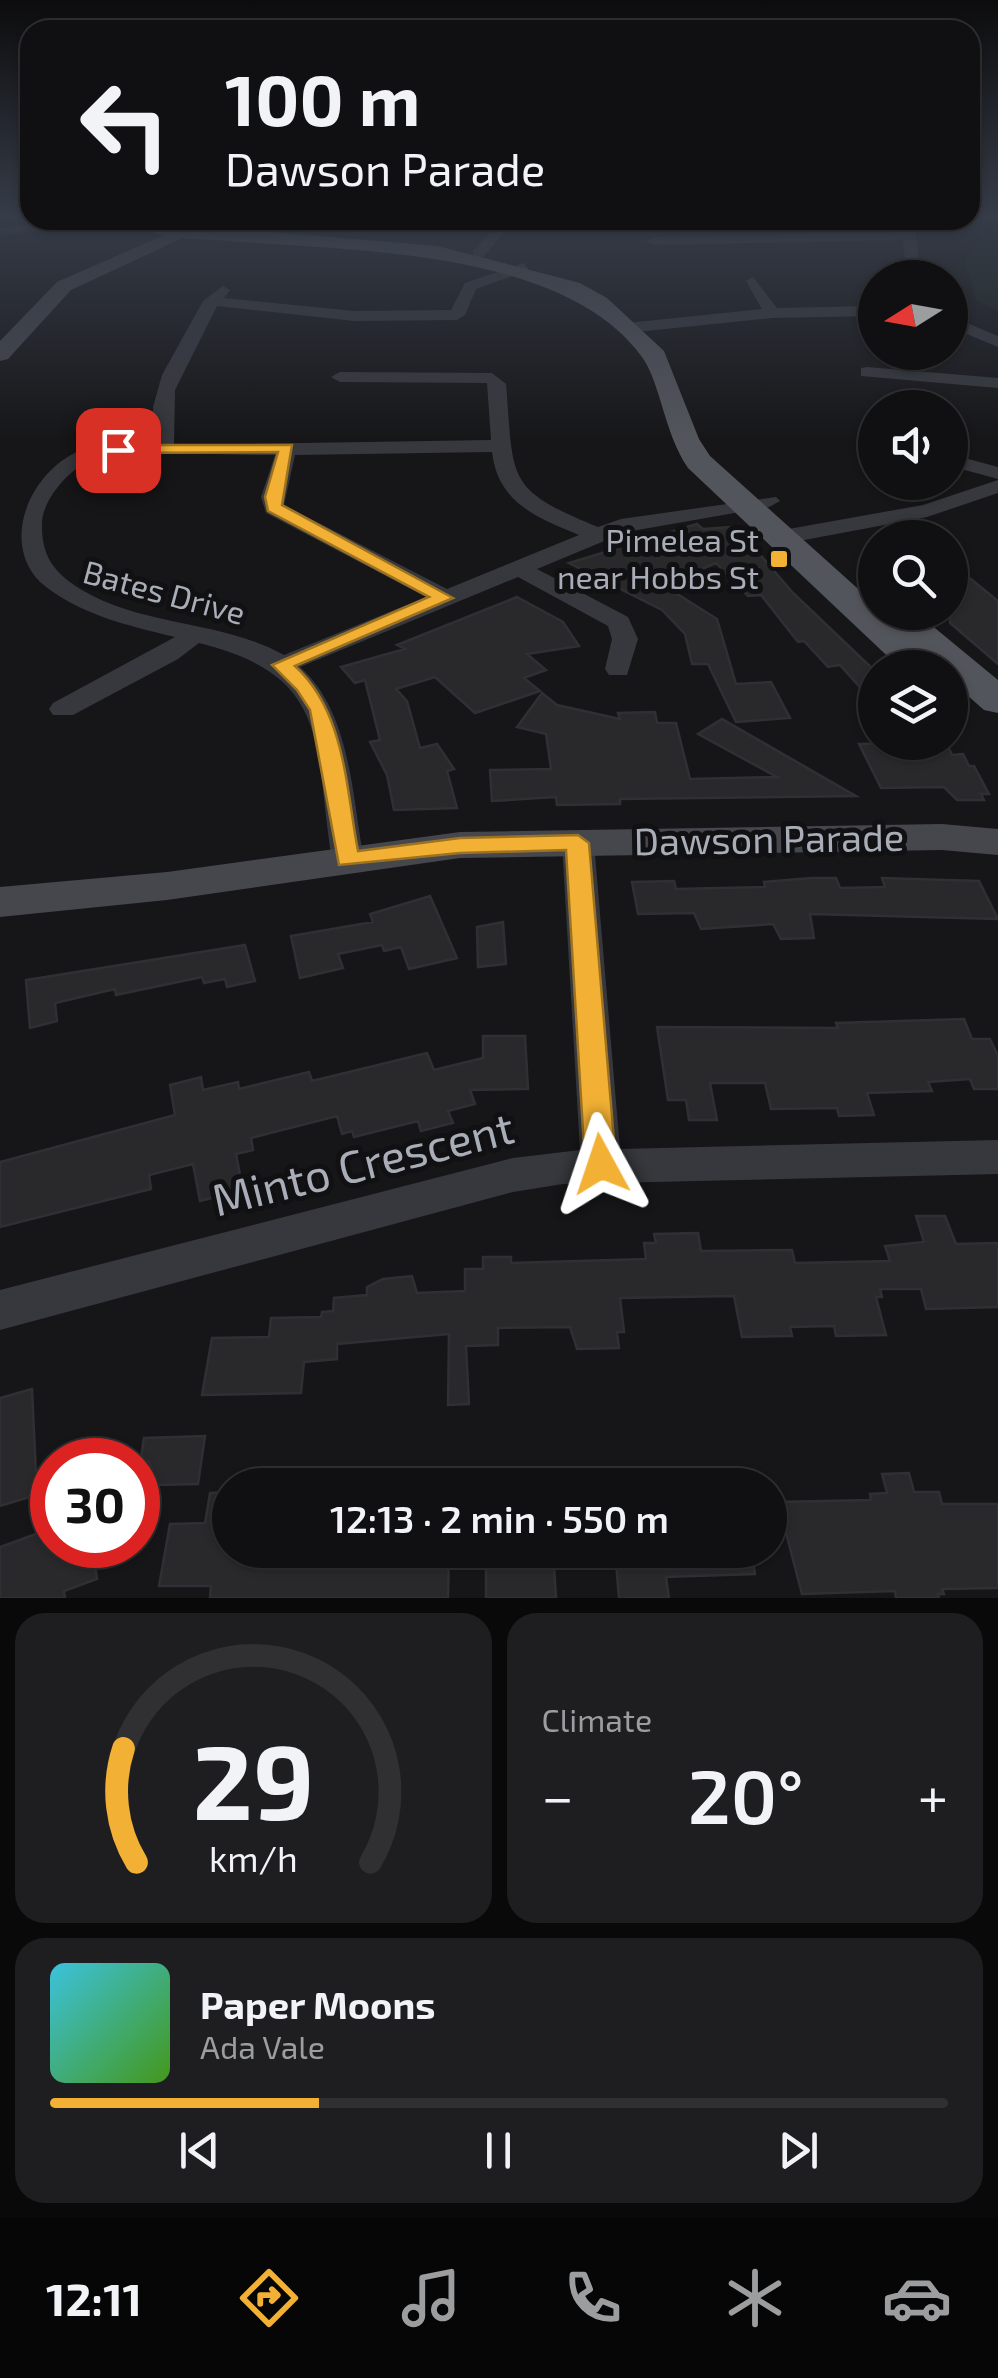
<!DOCTYPE html>
<meta charset="utf-8">
<style>
:root{--surface:#101012;--page:#1e1e20;--text:#f1f3f6;--muted:#9c9d9f;--line:#303032;--accent:#f2b134}
body{margin:0;font-family:"Exo 2",sans-serif;background:var(--page);color:var(--text);height:100vh;display:flex;flex-direction:column;font-size:38px;white-space:nowrap}
*{box-sizing:border-box;margin:0}
p{font-size:32px;color:var(--muted)}
.icon{flex:none;width:55px;height:55px;fill:none;stroke:currentColor;stroke-width:2;stroke-linecap:round;stroke-linejoin:round}
.map{position:relative;height:1598px;overflow:hidden}
.details{display:flex;flex-direction:column;gap:15px;padding:15px;background:#09090a;flex:1}
.details>*{flex:none}
.hud{position:absolute;left:20px;top:20px;width:960px;height:210px;border-radius:30px;box-shadow:0 2px 8px #0004,0 0 0 2px var(--line);background:#101012;color:var(--text);overflow:hidden}
.needle{width:65px;rotate:259deg}
.fabs{position:absolute;left:858px;top:260px;display:grid;gap:20px}
.fabs a{display:grid;place-items:center;width:110px;height:110px;border-radius:50%;background:var(--surface);box-shadow:0 2px 8px #0004,0 0 0 2px var(--line);font-size:50px}
.speed{position:absolute;left:30px;top:1438px;display:flex;gap:20px;font-size:50px;font-weight:700;text-align:center}
.speed>*{display:grid;place-content:center;width:130px;height:130px;border-radius:50%;background:var(--surface);box-shadow:0 2px 8px #0004,0 0 0 2px var(--line);line-height:1}
.speed .limit{border:15px solid #d22;background:#fff;color:#111}
.pin{position:absolute;display:grid;place-items:center;width:85px;height:85px;color:#fff;margin:-42px;border-radius:20px;box-shadow:0 5px 15px #0006}
.me{position:absolute;width:110px;margin:-55px;rotate:355deg;stroke-linejoin:round;filter:drop-shadow(0 0 8px #0008)}
.turn{display:flex;align-items:center;gap:35px;height:210px;padding:0 40px;font-size:45px}
.turn .icon{width:130px;height:130px;stroke-width:2.5}
.turn b{display:block;font-size:70px;line-height:85px}
.big{font-size:75px;font-weight:600;line-height:1.1}
.details .widget{flex:1;display:flex;flex-direction:column;justify-content:center;gap:15px;min-width:0;padding:0 35px;border-radius:30px;background:var(--page)}
.details .dial{align-items:center;gap:0}
.dial svg{height:260px;overflow:visible;fill:none;stroke:var(--line);stroke-width:7;stroke-linecap:round;text-anchor:middle}
.dial text{fill:var(--text);stroke:none}
.song{display:flex;align-items:center;gap:30px}
.cover{width:120px;height:120px;border-radius:15px;background:linear-gradient(135deg,hsl(190 70% 55%),hsl(100 70% 35%))}
.played{height:10px;border-radius:5px;background:linear-gradient(90deg,var(--accent) 30%,var(--line) 30%)}
.keys{display:flex;justify-content:space-around;direction:ltr}
.heat{display:flex;justify-content:space-between;align-items:center;font-size:55px;direction:ltr}
.details .tiles{flex:1;display:grid;gap:15px;grid-template-columns:1fr 1fr}
.widget:last-child{grid-column:span 2}
.trip{position:absolute;left:212px;top:1468px;width:575px;height:100px;border-radius:50px;background:var(--surface);box-shadow:0 2px 8px #0004,0 0 0 2px var(--line);font-weight:600;line-height:100px;text-align:center}
.dock{display:flex;height:160px;justify-content:space-around;align-items:center;background:#060607;color:var(--muted)}
.dock .icon{width:70px;height:70px}
.dock .active{color:var(--accent)}
.dock b{font-size:45px;color:var(--text)}
.map>svg:first-child{display:block}
.green{fill:#1c231d}
.building{fill:#29292c;stroke:#303034;stroke-width:2.5}
.lines{fill:none;stroke-linecap:round;stroke-linejoin:round}
.street{fill:#37383d;fill-rule:evenodd}
.secondary{fill:#45474d;fill-rule:evenodd}
.primary{fill:#53555c;fill-rule:evenodd}
.route{fill:#f2b134;stroke:#9d7322;stroke-width:2.5}
.poi-dot{fill:#f2b134;stroke:#111113;stroke-width:4}
.labels{text-anchor:middle;stroke-width:10;stroke-linejoin:round;paint-order:stroke}
.far-poi-label{font-size:32px;fill:#a8adb8;stroke:#111113;text-anchor:end}
.far-street-label{font-size:32px;fill:#a8adb8;stroke:#111113}
.street-label{font-size:38px;fill:#a8adb8;stroke:#111113}
.near-street-label{font-size:45px;fill:#a8adb8;stroke:#111113}
</style>
<div class="map">
<svg width="998" height="1598" viewBox="0 0 998 1598">
<rect width="100%" height="100%" fill="#161618"/>
<path class="green" d="M 972,217 L 998,217 L 998,311 L 977,301 L 965,262 L 981,237 Z"/>
<path class="building" d="M 697,524 L 703,529 L 731,527 L 745,545 L 751,544 L 793,593 L 875,671 L 875,704 L 840,665 L 828,667 L 804,641 L 798,642 L 761,595 L 748,596 L 716,563 L 663,585 L 717,619 L 736,684 L 771,682 L 790,718 L 736,722 L 708,664 L 692,664 L 685,634 L 662,610 L 569,563 Z
M 950,562 L 998,601 L 998,664 L 950,623 Z
M 517,597 L 563,622 L 579,646 L 527,654 L 546,670 L 524,678 L 540,691 L 475,713 L 435,677 L 396,689 L 407,701 L 420,748 L 437,744 L 454,769 L 447,771 L 457,808 L 394,810 L 387,775 L 370,742 L 380,740 L 365,680 L 355,683 L 341,667 L 405,649 L 397,645 Z
M 542,693 L 557,705 L 620,719 L 618,713 L 655,712 L 657,723 L 676,723 L 690,779 L 777,777 L 698,734 L 722,719 L 856,796 L 620,799 L 620,804 L 557,805 L 556,797 L 492,801 L 490,770 L 551,769 L 546,734 L 517,727 Z
M 946,742 L 952,755 L 963,754 L 969,766 L 974,766 L 989,794 L 981,794 L 984,800 L 957,800 L 944,787 L 881,788 L 859,744 Z
M 812,878 L 836,878 L 840,888 L 885,887 L 882,878 L 979,881 L 998,919 L 810,914 L 814,938 L 781,939 L 773,924 L 701,929 L 694,913 L 638,914 L 632,882 L 674,881 L 676,889 L 765,887 L 764,882 Z
M 430,896 L 457,958 L 409,969 L 401,947 L 384,951 L 382,945 L 338,954 L 343,968 L 300,978 L 291,936 L 373,922 L 370,914 Z
M 503,922 L 506,964 L 478,967 L 477,927 Z
M 245,945 L 255,981 L 227,987 L 225,979 L 204,983 L 202,977 L 116,995 L 115,989 L 55,1003 L 57,1021 L 30,1028 L 26,980 Z
M 964,1019 L 972,1039 L 990,1039 L 998,1056 L 998,1089 L 974,1089 L 970,1079 L 928,1082 L 932,1091 L 867,1093 L 874,1115 L 839,1116 L 837,1108 L 771,1109 L 765,1083 L 710,1083 L 717,1120 L 689,1120 L 686,1100 L 668,1100 L 657,1027 L 838,1028 L 836,1023 Z
M 483,1036 L 525,1036 L 528,1089 L 470,1090 L 475,1104 L 448,1111 L 453,1123 L 421,1131 L 418,1121 L 354,1137 L 352,1131 L 342,1134 L 337,1116 L 251,1138 L 253,1150 L 236,1154 L 243,1190 L 200,1201 L 193,1164 L 149,1175 L 151,1189 L 0,1227 L 0,1162 L 175,1115 L 170,1085 L 201,1077 L 203,1090 L 238,1082 L 239,1089 L 309,1072 L 312,1081 L 427,1053 L 434,1070 L 483,1058 Z
M 916,1216 L 945,1216 L 956,1244 L 998,1243 L 998,1307 L 926,1309 L 921,1289 L 880,1289 L 882,1297 L 876,1297 L 886,1335 L 836,1336 L 834,1326 L 790,1327 L 792,1336 L 742,1337 L 734,1296 L 620,1298 L 624,1332 L 617,1332 L 619,1348 L 577,1349 L 570,1327 L 498,1328 L 498,1345 L 466,1346 L 469,1404 L 448,1405 L 449,1334 L 337,1344 L 337,1359 L 304,1362 L 301,1393 L 202,1395 L 212,1338 L 269,1337 L 271,1318 L 321,1317 L 322,1312 L 333,1311 L 334,1298 L 367,1295 L 367,1287 L 383,1279 L 412,1276 L 417,1293 L 465,1291 L 465,1269 L 483,1269 L 483,1257 L 511,1257 L 511,1263 L 646,1259 L 644,1243 L 656,1243 L 654,1234 L 698,1233 L 701,1251 L 792,1250 L 795,1263 L 890,1261 L 885,1246 L 924,1242 Z
M 32,1389 L 36,1475 L 45,1472 L 46,1492 L 0,1506 L 0,1398 Z
M 205,1436 L 198,1484 L 157,1485 L 149,1461 L 140,1464 L 144,1438 Z
M 909,1473 L 914,1492 L 939,1492 L 942,1504 L 998,1504 L 998,1588 L 942,1589 L 944,1594 L 938,1594 L 939,1598 L 896,1598 L 895,1591 L 802,1594 L 778,1502 L 871,1500 L 870,1494 L 887,1493 L 882,1474 Z
M 230,1492 L 230,1550 L 449,1550 L 448,1598 L 210,1598 L 211,1586 L 159,1586 L 170,1524 L 205,1523 L 210,1493 Z
M 52,1528 L 52,1545 L 92,1545 L 97,1579 L 64,1591 L 65,1598 L 0,1598 L 0,1547 Z
M 486,1550 L 553,1550 L 556,1598 L 486,1598 Z
M 615,1550 L 751,1550 L 755,1574 L 666,1577 L 669,1598 L 619,1598 Z"/>
<g class="lines">
<path class="street" d="M 63,220 L 99,220 L 0,236 L 0,228 Z
M 502,220 L 515,220 L 483,257 L 473,257 L 473,251 Z
M 902,220 L 914,220 L 921,278 L 907,278 L 903,240 L 653,245 L 646,241 L 653,237 L 903,232 Z
M 524,263 L 529,270 L 476,289 L 465,315 L 457,320 L 354,321 L 217,306 L 175,390 L 174,445 L 491,440 L 487,383 L 340,382 L 331,377 L 340,372 L 492,373 L 506,384 C 514,480 505,489 598,527 L 621,519 L 776,497 L 780,501 L 769,507 L 626,532 L 537,569 L 628,617 L 638,639 L 627,675 L 609,675 L 605,669 L 612,639 L 608,626 L 518,577 L 300,667 C 351,712 352,797 364,860 L 359,867 L 337,867 L 332,860 C 313,744 333,676 199,643 L 178,659 L 73,715 L 53,715 L 49,709 L 53,703 L 175,637 C 129,626 77,614 40,582 C 0,542 30,472 79,451 C 102,442 130,446 155,445 L 153,407 L 162,375 L 203,301 L 223,286 L 230,290 L 224,298 L 354,311 L 451,310 L 465,283 ZM 492,452 C 498,503 536,517 579,535 L 447,589 L 284,505 L 295,455 ZM 275,455 L 261,497 L 266,513 L 426,597 L 284,655 C 221,620 144,627 82,590 C 54,573 41,556 42,523 C 42,499 74,462 99,458 C 153,449 220,456 275,455 Z
M 753,277 L 777,308 L 875,306 L 875,316 L 772,318 L 627,333 L 619,328 L 627,323 L 762,309 L 746,281 Z
M 950,316 L 998,336 L 998,347 L 950,327 Z
M 867,367 L 998,378 L 998,388 L 861,376 L 861,368 Z
M 950,454 L 998,467 L 998,479 L 950,466 Z
M 998,480 L 998,493 L 927,517 L 783,544 L 772,537 L 783,530 L 923,505 Z
M 578,833 L 594,843 L 620,1149 L 998,1140 L 998,1174 L 563,1184 L 513,1192 L 0,1330 L 0,1290 L 513,1158 L 580,1150 L 562,843 Z"/>
<path class="secondary" d="M 160,220 L 185,220 L 202,229 L 71,290 L 8,359 L 0,361 L 0,341 L 57,282 L 178,229 Z
M 942,824 L 998,829 L 998,855 L 942,850 L 460,858 L 167,900 L 0,917 L 0,887 L 167,872 L 460,832 Z"/>
<path class="primary" d="M 128,220 L 438,246 L 580,283 L 607,298 L 664,351 L 699,439 L 710,456 L 875,604 L 875,612 L 884,612 L 895,622 L 911,616 L 924,619 L 998,680 L 998,713 L 984,710 L 950,680 L 950,668 L 900,668 L 688,468 C 664,433 661,384 642,357 C 564,249 352,251 231,241 C 201,239 151,240 128,220 Z"/>
</g>
<linearGradient id="sky" x2="0" y2="1"><stop stop-color="#0c0c0d"/><stop offset="0.49" stop-color="#363c48"/><stop offset="1" stop-color="#363c48" stop-opacity="0"/></linearGradient>
<rect width="998" height="441" fill="url(#sky)"/>
<path class="route" d="M 118,445 L 292,445 L 282,505 L 453,598 L 295,666 C 345,711 346,788 358,851 L 460,838 L 578,835 L 589,843 L 616,1164 L 612,1173 L 601,1177 L 590,1173 L 585,1164 L 566,850 L 460,853 L 339,865 L 310,710 L 297,690 L 272,665 L 429,597 L 268,511 L 265,497 L 278,452 L 113,453 L 113,447 Z"/>
<rect class="poi-dot" x="769" y="549" width="20" height="20" rx="5"/>
<g class="labels">
<g class="far-poi-label">
<text x="759" y="552">Pimelea St<tspan x="759" dy="37">near Hobbs St</tspan></text>
</g>
<g class="far-street-label">
<text transform="translate(164 593) rotate(15)" y="11">Bates Drive</text>
</g>
<g class="street-label">
<text transform="translate(769 840) rotate(-1)" y="13">Dawson Parade</text>
</g>
<g class="near-street-label">
<text transform="translate(363 1164) rotate(-14)" y="16">Minto Crescent</text>
</g>
</g>
</svg>
<div class="fabs">
<a><svg class="needle" viewBox="-14 -14 28 28"><path d="M0-13l5 13h-10z" fill="#e53935"/><path d="M0 13l5-13h-10z" fill="#9c9d9f"/></svg></a>
<a><svg class="icon" aria-label="sound" viewBox="0 0 24 24"><path d="M4 9h4l5-4v14l-5-4H4zM17 9q2 3 0 6"/></svg></a>
<a><svg class="icon" aria-label="search" viewBox="0 0 24 24"><circle cx="10" cy="10" r="6"/><path d="M15 15l6 6"/></svg></a>
<a><svg class="icon" aria-label="layers" viewBox="0 0 24 24"><path d="M12 4l9 5-9 5-9-5zM3 14l9 5 9-5"/></svg></a>
</div>
<div class="speed"><div class="limit">30</div></div>
<div class="pin" style="left:118px;top:450px;background:#d93025"><svg class="icon" aria-label="arrive" viewBox="0 0 24 24"><path d="M6 21V4h12l-3 4 3 4H6"/></svg></div>
<svg class="me" style="left:601px;top:1164px" viewBox="-20 -20 40 40"><path d="M0-17L14 15 0 8-14 15z" fill="#f2b134" stroke="#fff" stroke-width="4"/></svg>
<div class="trip">12:13 · 2 min · 550 m</div>
<div class="hud">
<div class="turn"><svg class="icon" aria-label="left" viewBox="0 0 24 24"><path d="M17 20v-9H6M10 6l-5 5 5 5"/></svg><div><b>100 m</b>Dawson Parade</div></div>
</div>
</div>
<section class="details">
<div class="tiles">
<div class="widget dial"><svg viewBox="0 0 100 80">
<path d="M14 69A42 42 0 1 1 86 69"/>
<path d="M14 69A42 42 0 0 1 10 34" stroke="#f2b134"/>
<text x="50" y="56" font-size="32" font-weight="700">29</text>
<text x="50" y="72" font-size="11">km/h</text>
</svg></div>
<div class="widget"><p>Climate</p>
<div class="heat"><a>−</a><b class="big">20°</b><a>+</a></div>
</div>
<div class="widget">
<div class="song"><i class="cover"></i><div><b>Paper Moons</b><p>Ada Vale</p></div></div>
<div class="played"></div>
<div class="keys"><svg class="icon" aria-label="previous" viewBox="0 0 24 24"><path d="M18 5L8 12l10 7zM5 5v14"/></svg><svg class="icon" aria-label="pause" viewBox="0 0 24 24"><path d="M8 5v14M16 5v14"/></svg><svg class="icon" aria-label="next" viewBox="0 0 24 24"><path d="M6 5l10 7-10 7zM19 5v14"/></svg></div>
</div>
</div>
</section>
<nav class="dock">
<b>12:11</b>
<svg class="icon active" aria-label="directions" viewBox="0 0 24 24"><path d="M12 3l9 9-9 9-9-9zM9 14v-3h6M13 9l2 2-2 2"/></svg>
<svg class="icon" aria-label="music" viewBox="0 0 24 24"><path d="M9 18V5l10-2v13"/><circle cx="6" cy="18" r="3"/><circle cx="16" cy="16" r="3"/></svg>
<svg class="icon" aria-label="phone" viewBox="0 0 24 24"><path d="M5 4h4l2 5-3 2q2 4 5 5l2-3 5 2v4C11 20 4 13 5 4z"/></svg>
<svg class="icon" aria-label="climate" viewBox="0 0 24 24"><path d="M12 3v18M4 7l16 10M4 17L20 7"/></svg>
<svg class="icon" aria-label="car" viewBox="0 0 24 24"><path d="M5 17H2v-5l4-1 3-4h7l3 4 3 1v5h-3M9 17h6M6 11h13"/><circle cx="7" cy="17" r="2"/><circle cx="17" cy="17" r="2"/></svg>
</nav>
